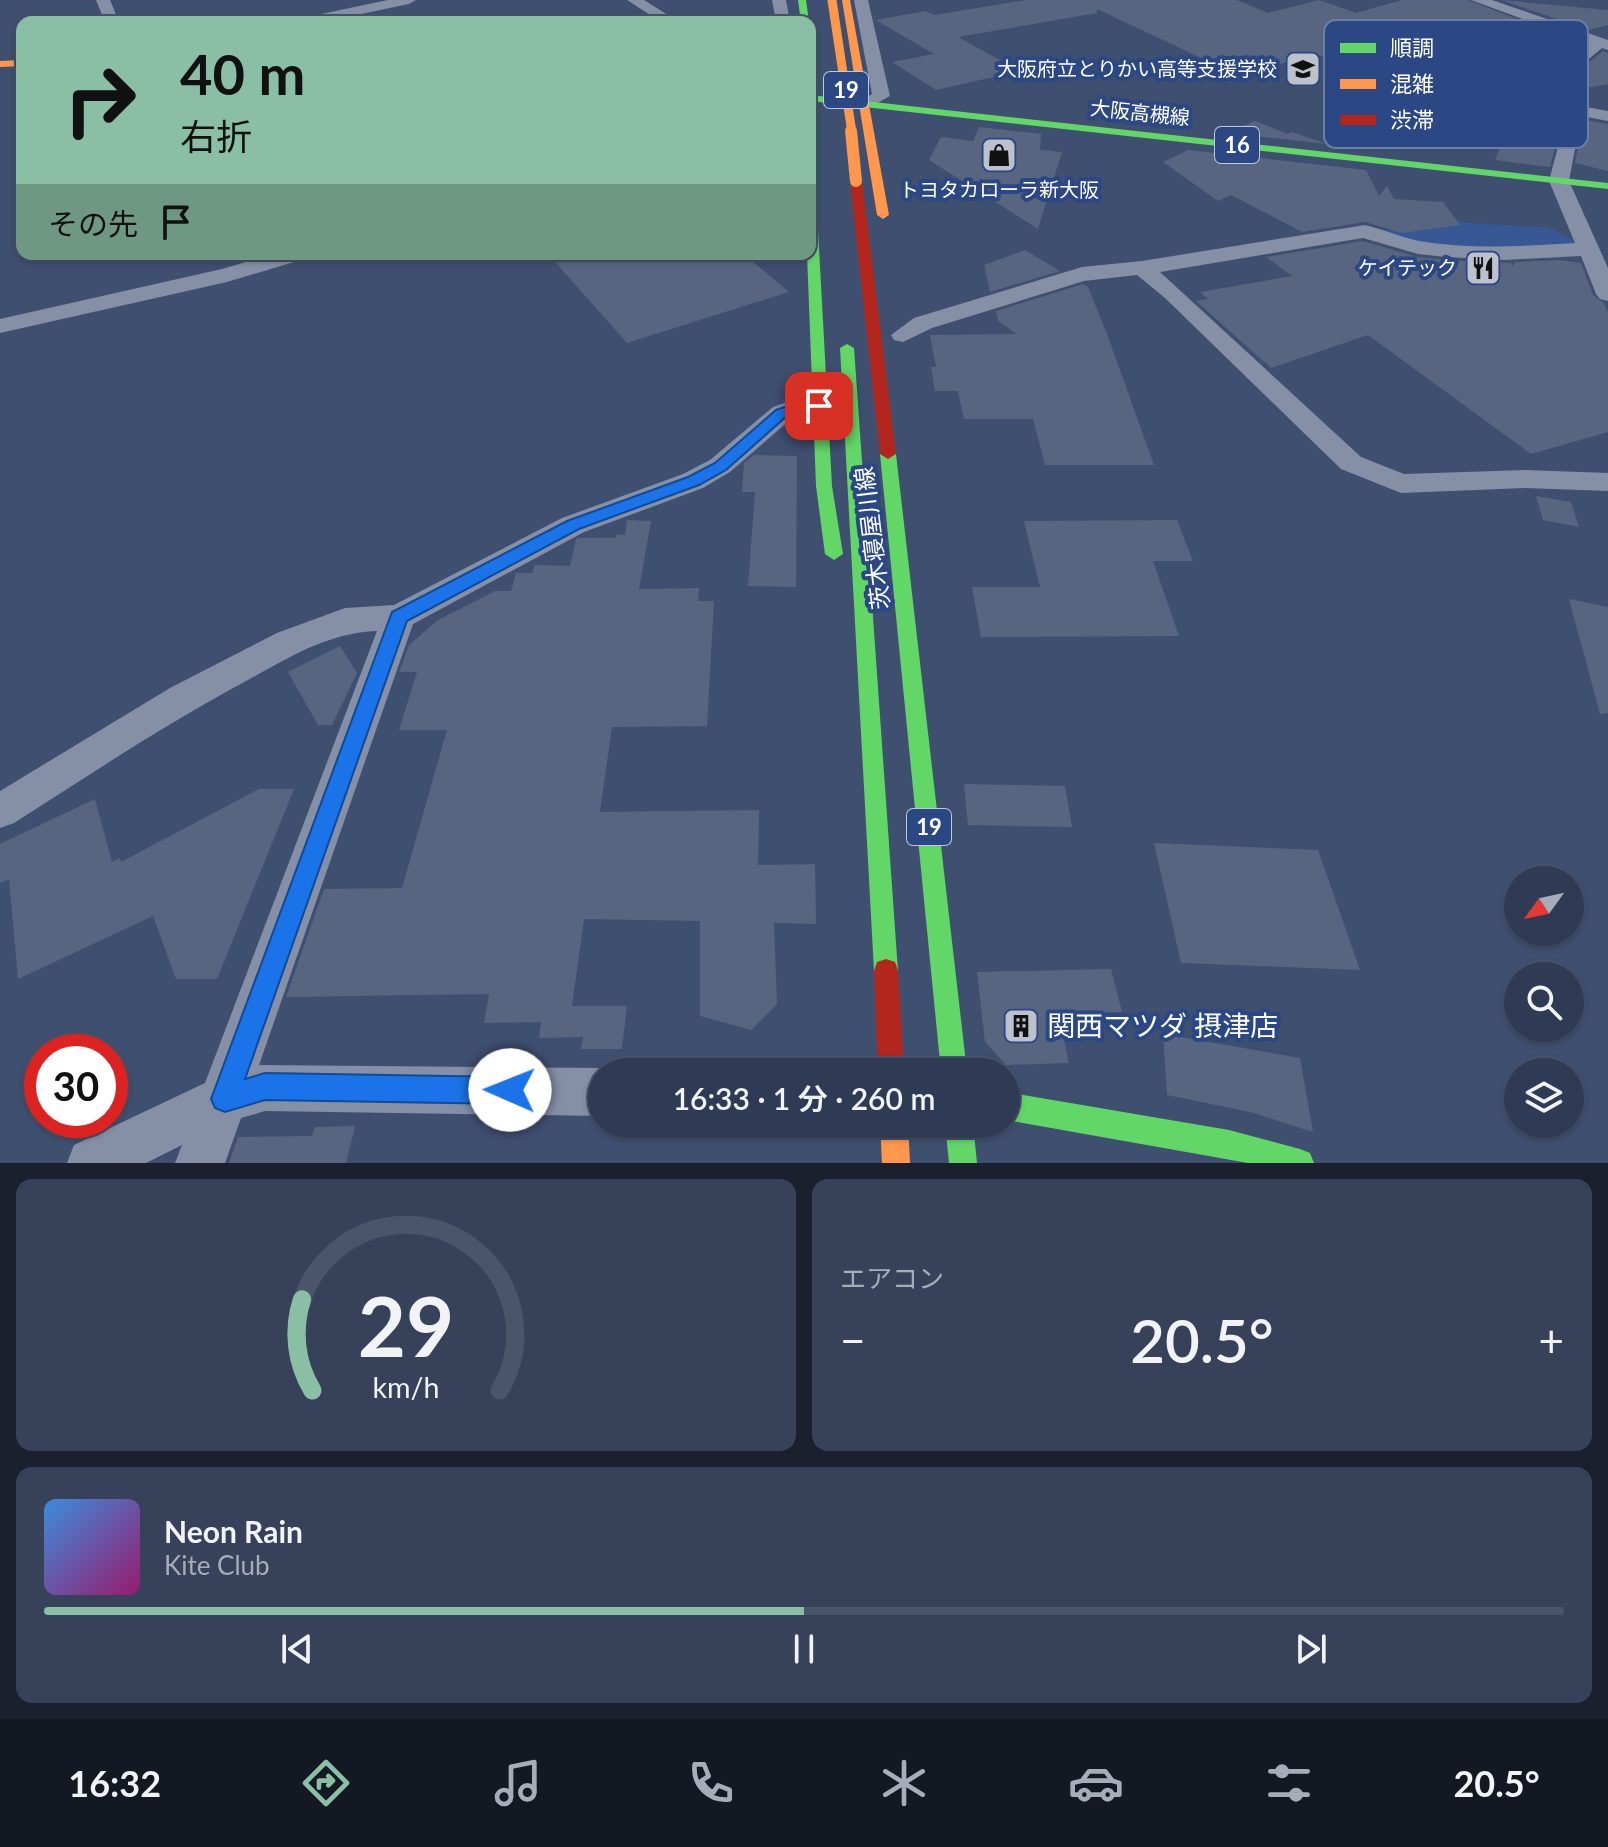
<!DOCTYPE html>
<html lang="ja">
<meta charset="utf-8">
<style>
:root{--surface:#2f3b54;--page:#37425a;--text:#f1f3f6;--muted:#a7adb8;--line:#4a556b;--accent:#8abfa5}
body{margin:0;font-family:Lato,"Noto Sans JP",sans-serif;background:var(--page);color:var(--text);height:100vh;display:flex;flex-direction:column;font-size:30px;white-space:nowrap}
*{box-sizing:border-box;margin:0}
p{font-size:26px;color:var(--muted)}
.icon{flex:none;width:44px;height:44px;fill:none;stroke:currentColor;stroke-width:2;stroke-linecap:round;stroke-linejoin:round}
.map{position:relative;height:1163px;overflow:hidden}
.side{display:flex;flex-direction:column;gap:16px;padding:16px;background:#1a202e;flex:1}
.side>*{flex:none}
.guide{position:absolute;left:16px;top:16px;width:800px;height:244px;border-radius:16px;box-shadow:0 2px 6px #0004,0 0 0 2px var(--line);background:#8abfa5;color:#111;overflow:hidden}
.needle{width:52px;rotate:237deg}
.fabs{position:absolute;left:1504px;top:866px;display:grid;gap:16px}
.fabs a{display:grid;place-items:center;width:80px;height:80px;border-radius:50%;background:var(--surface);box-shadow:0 2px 6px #0004,0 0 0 2px var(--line);font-size:40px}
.speed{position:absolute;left:24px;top:1034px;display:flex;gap:16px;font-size:40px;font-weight:700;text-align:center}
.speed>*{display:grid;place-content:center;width:104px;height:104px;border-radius:50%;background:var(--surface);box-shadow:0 2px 6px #0004,0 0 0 2px var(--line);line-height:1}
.speed .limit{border:12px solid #d22;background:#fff;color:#111}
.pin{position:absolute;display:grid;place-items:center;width:68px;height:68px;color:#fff;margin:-34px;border-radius:16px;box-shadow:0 4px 12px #0006}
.me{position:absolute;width:88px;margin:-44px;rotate:271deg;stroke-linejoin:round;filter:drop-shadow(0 0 6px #0008)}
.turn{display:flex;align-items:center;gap:28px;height:168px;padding:0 32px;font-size:36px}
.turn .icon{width:104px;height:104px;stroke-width:2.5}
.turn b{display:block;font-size:56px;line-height:68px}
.then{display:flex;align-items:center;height:76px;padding:0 32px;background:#0003;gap:16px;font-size:30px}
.big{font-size:60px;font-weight:600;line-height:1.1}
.side .tile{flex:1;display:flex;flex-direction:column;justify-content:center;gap:12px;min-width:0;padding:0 28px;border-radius:16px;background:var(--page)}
.side .dial{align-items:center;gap:0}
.dial svg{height:208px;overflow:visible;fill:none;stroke:var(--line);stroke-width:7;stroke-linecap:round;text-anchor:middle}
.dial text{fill:var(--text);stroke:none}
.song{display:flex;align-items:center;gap:24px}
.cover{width:96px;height:96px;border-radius:12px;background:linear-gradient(135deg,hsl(210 70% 55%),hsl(320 70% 35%))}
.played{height:8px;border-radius:4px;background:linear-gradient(90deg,var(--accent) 50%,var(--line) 50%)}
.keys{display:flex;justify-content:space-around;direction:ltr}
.heat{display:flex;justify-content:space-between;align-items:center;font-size:44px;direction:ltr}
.side .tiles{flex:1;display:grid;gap:16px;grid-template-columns:1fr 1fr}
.tile:last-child{grid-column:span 2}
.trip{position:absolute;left:588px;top:1058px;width:432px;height:80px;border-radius:40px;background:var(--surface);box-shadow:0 2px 6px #0004,0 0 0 2px var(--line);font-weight:600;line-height:80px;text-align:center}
.tabs{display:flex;height:128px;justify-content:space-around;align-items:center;background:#131822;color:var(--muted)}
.tabs .icon{width:56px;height:56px}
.tabs .current{color:var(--accent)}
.tabs b{font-size:36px;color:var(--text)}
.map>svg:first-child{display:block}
.green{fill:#375895}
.building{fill:#586580}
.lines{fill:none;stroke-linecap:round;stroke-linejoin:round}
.street{fill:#8590a6;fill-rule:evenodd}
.fast{fill:#63d668;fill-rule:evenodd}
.slow{fill:#ff974d;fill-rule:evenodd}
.jam{fill:#b3261e;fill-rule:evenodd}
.slow-bridge-far1{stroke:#ff974d;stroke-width:9}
.slow-bridge{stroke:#ff974d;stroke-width:12}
.route{fill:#1a73e8;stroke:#114b97;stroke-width:2}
.labels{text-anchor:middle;stroke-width:8;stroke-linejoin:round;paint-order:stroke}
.far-poi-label{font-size:20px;fill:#fff;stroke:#2b4884;text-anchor:end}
.far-street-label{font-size:20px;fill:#fff;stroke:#2b4884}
.shield{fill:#2b4884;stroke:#bfc8da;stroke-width:2}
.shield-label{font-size:22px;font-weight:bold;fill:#fff}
.street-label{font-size:24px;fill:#fff;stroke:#2b4884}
.near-poi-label{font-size:28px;fill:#fff;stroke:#2b4884;text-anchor:start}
.key{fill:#2b4884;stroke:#6b7fa9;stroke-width:2}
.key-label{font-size:22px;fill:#fff}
</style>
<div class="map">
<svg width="1608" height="1163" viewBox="0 0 1608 1163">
<rect width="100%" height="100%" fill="#3f4f70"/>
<path class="green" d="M 1445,221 L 1549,228 L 1575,240 L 1565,248 C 1503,248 1443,252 1384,232 L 1392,228 Z"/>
<path class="building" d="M 1026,0 L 1237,0 L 1268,13 L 1319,0 L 1356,13 L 1402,0 L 1468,0 L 1582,44 L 1568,57 L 1562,74 L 1561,94 L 1508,101 L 1561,113 L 1560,128 L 1550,167 L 1495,160 L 1501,146 L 1427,130 L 1446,104 L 1411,90 L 1399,92 L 1358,74 L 1388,64 L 1383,44 L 1233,73 L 1097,9 L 1097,13 L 958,37 L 1020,71 L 936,90 L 892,62 L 934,54 L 876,20 L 925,11 L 934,15 Z
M 1501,0 L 1608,10 L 1608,25 L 1589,30 Z
M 1603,51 L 1608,53 L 1608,84 L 1585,88 L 1587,64 Z
M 1583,120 L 1608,124 L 1608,171 L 1575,163 Z
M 1255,121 L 1288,134 L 1292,132 L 1327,144 L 1227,133 Z
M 979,127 L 1041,134 L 1040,150 L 1062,152 L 1038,229 L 929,160 L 941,137 L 973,141 Z
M 1188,150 L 1366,170 L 1379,196 L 1387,186 L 1394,199 L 1443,202 L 1460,225 L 1402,233 L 1365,222 L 1302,232 L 1231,195 L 1218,201 L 1163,162 Z
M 1363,241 L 1417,257 L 1446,260 L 1511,263 L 1513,266 L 1515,262 L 1559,260 L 1581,263 L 1593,295 L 1604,303 L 1608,312 L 1608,432 L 1531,454 L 1368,335 L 1271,368 L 1196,301 L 1208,299 L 1200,292 L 1292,276 L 1266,257 Z
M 1025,250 L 1060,271 L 990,292 L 984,265 Z
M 548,254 L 744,254 L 789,292 L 627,343 Z
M 1083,284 L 1088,287 L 1107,334 L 1154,465 L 1045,465 L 1033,419 L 964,419 L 958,391 L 935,391 L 931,367 L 936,367 L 930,335 L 1017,334 L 998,321 L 996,311 Z
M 754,455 L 797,456 L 796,587 L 748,586 L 755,492 L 742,492 L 744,463 Z
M 1536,496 L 1571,502 L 1579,527 L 1543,520 Z
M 627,520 L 651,521 L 639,589 L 699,588 L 698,601 L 714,601 L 707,726 L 612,727 L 600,812 L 759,810 L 758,865 L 815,864 L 816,924 L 774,923 L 777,1004 L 751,1030 L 700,1016 L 700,921 L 584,919 L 572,1006 L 627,1006 L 622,1049 L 581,1049 L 583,1037 L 539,1038 L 541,1022 L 484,1023 L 489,994 L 286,997 L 324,889 L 402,888 L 447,730 L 399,730 L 417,672 L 399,672 L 409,645 L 438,620 L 495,591 L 511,591 L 516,573 L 532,573 L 535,565 L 570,566 L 576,539 L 580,538 L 616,538 L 617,534 L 625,535 Z
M 1177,520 L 1193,561 L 1153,561 L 1179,636 L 981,637 L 972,587 L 1040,587 L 1024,521 Z
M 1569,599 L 1608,607 L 1608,713 L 1600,714 Z
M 340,646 L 357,673 L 332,725 L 318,725 L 288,672 Z
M 964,784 L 1065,786 L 1072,827 L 968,825 Z
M 259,789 L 294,789 L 217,979 L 176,979 L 153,916 L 18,979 L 9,879 L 0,883 L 0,844 L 95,799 L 112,862 L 120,858 L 121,862 Z
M 1154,843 L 1318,850 L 1360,970 L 1181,963 Z
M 1111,969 L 1122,1012 L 1058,1013 L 1069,1063 L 1006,1065 L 985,1042 L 977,972 Z
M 1163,1034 L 1300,1058 L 1313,1132 L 1250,1112 L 1167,1095 Z
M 355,1126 L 346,1163 L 229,1163 L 238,1137 L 312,1136 L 315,1127 Z"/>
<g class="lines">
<path class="street" d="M 96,0 L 110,0 L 119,22 L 105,22 Z
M 388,0 L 416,0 L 409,4 L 323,22 L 295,22 L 302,18 Z
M 627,0 L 644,0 L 679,22 L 661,22 Z
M 772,0 L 786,0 L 790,22 L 776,22 Z
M 854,0 L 868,0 L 890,96 L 865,110 L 856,105 L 872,94 Z
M 1471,0 L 1492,0 L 1608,40 L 1608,50 L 1602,48 L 1584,63 L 1581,106 L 1608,111 L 1608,121 L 1581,116 L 1569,181 L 1608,268 L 1608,301 L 1600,299 L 1596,294 L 1581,256 L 1504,260 L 1446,257 L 1418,254 L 1363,238 L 1160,272 L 1361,457 L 1404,474 L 1525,470 L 1608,473 L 1608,491 L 1525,488 L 1401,493 L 1341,469 L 1165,298 L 1137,275 L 1084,281 L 932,328 L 903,342 L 894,340 L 891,335 L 914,318 L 1082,267 L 1142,261 L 1365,225 C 1383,229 1400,237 1419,241 C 1470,250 1523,246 1575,243 L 1549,181 L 1563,128 L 1565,74 L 1571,58 L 1588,43 Z
M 273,254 L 307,254 L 304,259 L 227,282 L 0,333 L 0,319 L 222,269 Z
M 799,398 L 828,400 L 832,406 L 828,412 L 803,414 L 791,419 L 730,472 L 703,488 L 584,532 L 413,624 L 259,1065 L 602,1068 L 611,1072 L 602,1072 L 602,1116 L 265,1111 L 241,1118 L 225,1163 L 175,1163 L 182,1145 L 146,1163 L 67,1163 L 74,1145 L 205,1083 L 377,631 C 328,633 290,657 248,680 C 167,723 91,774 14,823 L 0,828 L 0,791 L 170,688 L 277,633 L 345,608 L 394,605 L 562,518 L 683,474 L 710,460 L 773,407 Z"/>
<path class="fast" d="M 798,0 L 806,0 L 809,22 L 801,22 Z
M 810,95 L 1608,183 L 1608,189 L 810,101 Z
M 810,190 L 816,193 L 832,486 L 843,554 L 834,560 L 825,554 L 816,486 L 807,254 L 810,254 Z
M 847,344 L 854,348 L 898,971 L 895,980 L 886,983 L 877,980 L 874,971 L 840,348 Z
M 888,449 L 896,454 L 967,1072 L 941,1072 L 880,454 Z
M 1006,1092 L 1229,1130 L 1300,1149 L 1310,1153 L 1314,1163 L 1248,1163 L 1006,1120 Z
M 945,1124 L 973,1124 L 977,1163 L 949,1163 Z"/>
<path class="slow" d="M 842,0 L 850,0 L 889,215 L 883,219 L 877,215 Z
M 22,60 L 22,66 L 0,67 L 0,61 Z
M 880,1124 L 908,1124 L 910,1163 L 882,1163 Z"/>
<path class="jam" d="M 856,178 L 862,181 L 896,454 L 888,459 L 880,454 L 850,181 Z
M 886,959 L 895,962 L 898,971 L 904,1072 L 878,1072 L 874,971 L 877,962 Z"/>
<path class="slow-bridge-far1" d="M 832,0 L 852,133"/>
<path class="slow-bridge" d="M 851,131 L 856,181"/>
</g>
<path class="route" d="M 819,401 L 825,403 L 825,409 L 801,411 L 787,416 L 726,470 L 699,485 L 579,529 L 407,621 L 245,1079 L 265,1073 L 510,1077 L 520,1081 L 524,1090 L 520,1100 L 510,1104 L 265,1100 L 225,1112 L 215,1108 L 211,1099 L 392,612 L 567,521 L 688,477 L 715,463 L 776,410 L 799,402 Z"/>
<defs>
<symbol id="school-square" viewBox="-11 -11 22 22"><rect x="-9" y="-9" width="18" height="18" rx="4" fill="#bcc1cd" stroke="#2b4884"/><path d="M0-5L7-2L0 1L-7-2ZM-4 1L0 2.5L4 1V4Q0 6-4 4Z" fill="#111"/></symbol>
<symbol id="shop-square" viewBox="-11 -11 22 22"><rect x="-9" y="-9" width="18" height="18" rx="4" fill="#bcc1cd" stroke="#2b4884"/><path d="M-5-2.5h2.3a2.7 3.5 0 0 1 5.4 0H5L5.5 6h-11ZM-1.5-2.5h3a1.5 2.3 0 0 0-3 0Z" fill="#111"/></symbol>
<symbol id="restaurant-square" viewBox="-11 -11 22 22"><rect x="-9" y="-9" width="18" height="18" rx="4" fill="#bcc1cd" stroke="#2b4884"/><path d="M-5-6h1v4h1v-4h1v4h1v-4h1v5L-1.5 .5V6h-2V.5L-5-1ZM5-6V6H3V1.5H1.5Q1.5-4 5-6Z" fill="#111"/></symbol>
<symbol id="building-square" viewBox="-11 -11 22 22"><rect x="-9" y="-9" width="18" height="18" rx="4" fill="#bcc1cd" stroke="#2b4884"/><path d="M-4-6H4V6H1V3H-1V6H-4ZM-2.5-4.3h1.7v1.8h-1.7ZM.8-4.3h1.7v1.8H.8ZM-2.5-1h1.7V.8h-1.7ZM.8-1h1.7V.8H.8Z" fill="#111"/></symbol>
</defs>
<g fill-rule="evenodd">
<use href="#school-square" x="1283" y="49" width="40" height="40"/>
<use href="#shop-square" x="979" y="135" width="40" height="40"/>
<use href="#restaurant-square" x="1463" y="248" width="40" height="40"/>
<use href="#building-square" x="1001" y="1006" width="40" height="40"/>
</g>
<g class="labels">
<g class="far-poi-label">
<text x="1277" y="76">大阪府立とりかい高等支援学校</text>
<text x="999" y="197" text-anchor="middle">トヨタカローラ新大阪</text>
<text x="1457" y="275">ケイテック</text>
</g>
<g class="far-street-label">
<text transform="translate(1140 113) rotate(6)" y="7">大阪高槻線</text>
</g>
<g class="shield">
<rect x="824" y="72" width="44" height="36" rx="6"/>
<rect x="1215" y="127" width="44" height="36" rx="6"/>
<rect x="907" y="809" width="44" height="36" rx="6"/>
</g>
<g class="shield-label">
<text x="846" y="98">19</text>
<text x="1237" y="153">16</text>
<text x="929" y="835">19</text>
</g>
<g class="street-label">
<text transform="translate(873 538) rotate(-97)" y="8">茨木寝屋川線</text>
</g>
<g class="near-poi-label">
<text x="1047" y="1036">関西マツダ 摂津店</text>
</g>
</g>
<rect x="1324" y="20" width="264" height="128" rx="12" class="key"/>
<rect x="1340" y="43" width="36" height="10" fill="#63d668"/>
<rect x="1340" y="79" width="36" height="10" fill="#ff974d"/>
<rect x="1340" y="115" width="36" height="10" fill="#b3261e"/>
<g class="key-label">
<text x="1390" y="56">順調</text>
<text x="1390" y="92">混雑</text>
<text x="1390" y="128">渋滞</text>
</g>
</svg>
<div class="fabs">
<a><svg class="needle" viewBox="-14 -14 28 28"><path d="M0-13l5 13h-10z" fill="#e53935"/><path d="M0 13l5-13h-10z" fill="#a7adb8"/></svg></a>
<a><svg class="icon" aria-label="search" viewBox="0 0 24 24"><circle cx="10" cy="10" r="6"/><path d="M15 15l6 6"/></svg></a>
<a><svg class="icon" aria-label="layers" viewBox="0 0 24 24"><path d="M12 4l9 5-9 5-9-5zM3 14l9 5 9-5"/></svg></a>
</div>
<div class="speed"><div class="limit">30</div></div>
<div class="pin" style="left:819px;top:406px;background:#d93025"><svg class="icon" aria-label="arrive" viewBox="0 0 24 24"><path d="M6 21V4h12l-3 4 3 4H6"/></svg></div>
<svg class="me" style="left:510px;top:1090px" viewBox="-20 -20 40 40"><circle r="19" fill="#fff"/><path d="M0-13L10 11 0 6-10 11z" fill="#1a73e8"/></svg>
<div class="trip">16:33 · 1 分 · 260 m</div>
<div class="guide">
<div class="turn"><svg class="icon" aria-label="right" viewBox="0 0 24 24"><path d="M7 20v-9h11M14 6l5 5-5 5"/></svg><div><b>40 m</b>右折</div></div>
<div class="then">その先<svg class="icon" aria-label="arrive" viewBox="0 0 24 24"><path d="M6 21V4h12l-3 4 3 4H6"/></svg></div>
</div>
</div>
<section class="side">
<div class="tiles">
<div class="tile dial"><svg viewBox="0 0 100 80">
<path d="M14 69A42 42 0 1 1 86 69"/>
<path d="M14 69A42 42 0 0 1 10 34" stroke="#8abfa5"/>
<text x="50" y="56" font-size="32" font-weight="700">29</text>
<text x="50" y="72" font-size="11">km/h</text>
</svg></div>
<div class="tile"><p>エアコン</p>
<div class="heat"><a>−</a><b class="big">20.5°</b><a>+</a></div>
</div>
<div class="tile">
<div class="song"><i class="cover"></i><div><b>Neon Rain</b><p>Kite Club</p></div></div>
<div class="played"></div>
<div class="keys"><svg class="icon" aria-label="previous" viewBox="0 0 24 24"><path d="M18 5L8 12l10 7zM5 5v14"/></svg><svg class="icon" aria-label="pause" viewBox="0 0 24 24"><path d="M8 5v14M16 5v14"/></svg><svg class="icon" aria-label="next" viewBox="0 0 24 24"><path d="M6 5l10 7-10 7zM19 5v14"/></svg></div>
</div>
</div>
</section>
<nav class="tabs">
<b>16:32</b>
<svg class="icon current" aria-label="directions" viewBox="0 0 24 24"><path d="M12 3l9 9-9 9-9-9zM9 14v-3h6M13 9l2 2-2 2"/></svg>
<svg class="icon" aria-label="music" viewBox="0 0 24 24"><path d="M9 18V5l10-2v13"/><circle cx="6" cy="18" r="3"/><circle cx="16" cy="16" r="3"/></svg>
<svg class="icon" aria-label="phone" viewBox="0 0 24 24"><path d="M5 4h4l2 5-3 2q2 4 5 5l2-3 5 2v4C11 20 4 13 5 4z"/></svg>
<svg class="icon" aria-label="climate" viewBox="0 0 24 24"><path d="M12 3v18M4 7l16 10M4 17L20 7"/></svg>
<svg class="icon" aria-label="car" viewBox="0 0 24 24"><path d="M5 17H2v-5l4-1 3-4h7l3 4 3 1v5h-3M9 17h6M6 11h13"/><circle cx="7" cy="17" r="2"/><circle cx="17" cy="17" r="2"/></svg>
<svg class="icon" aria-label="filters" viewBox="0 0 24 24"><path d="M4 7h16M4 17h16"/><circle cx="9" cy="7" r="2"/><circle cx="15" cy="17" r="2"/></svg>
<b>20.5°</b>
</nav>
